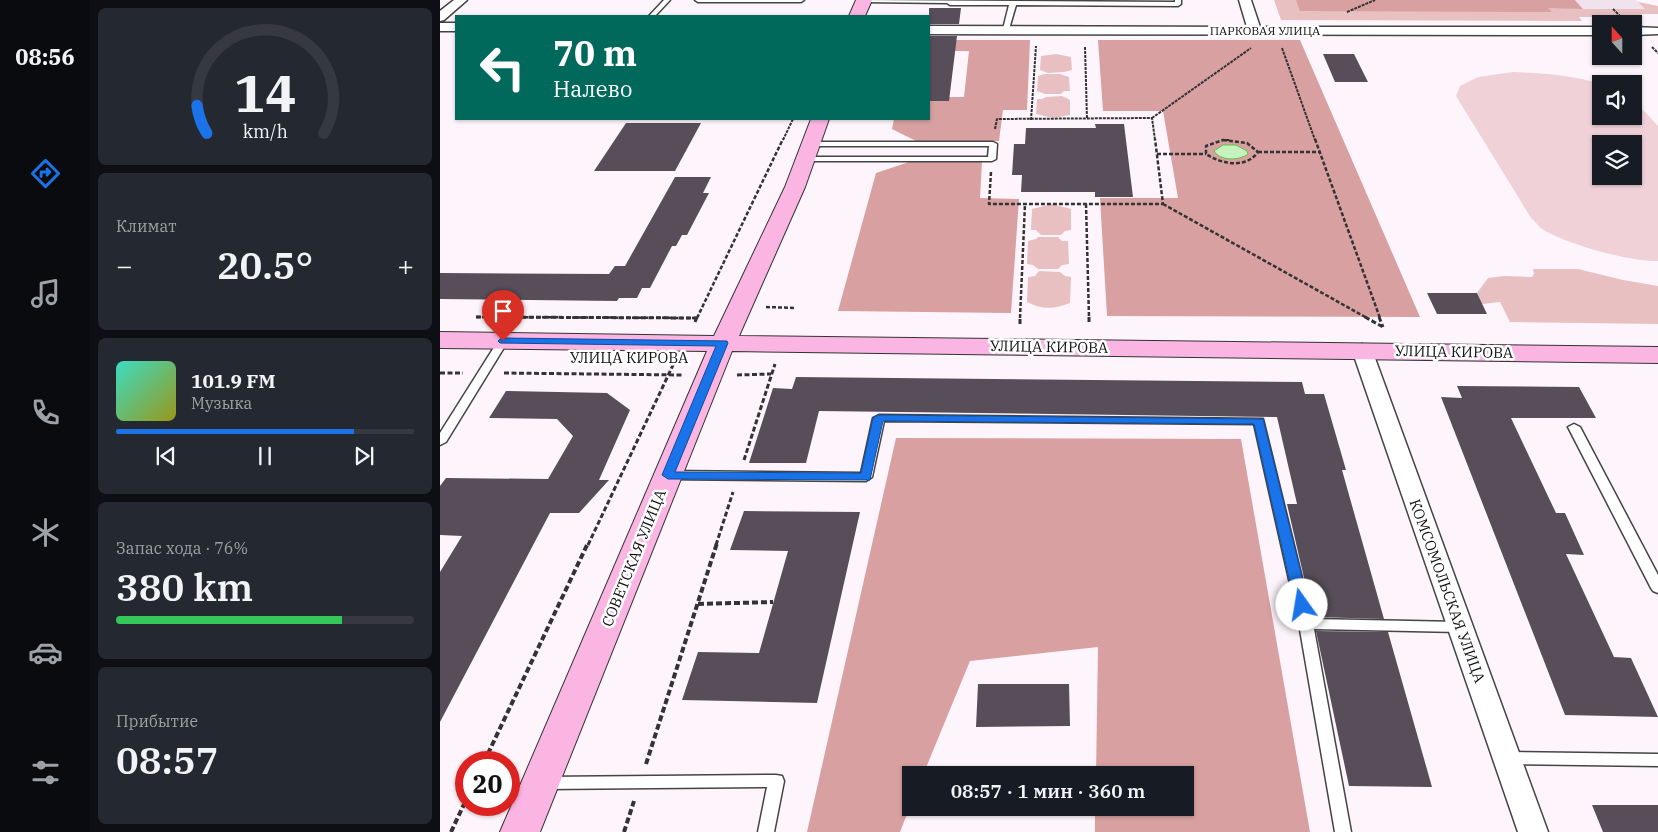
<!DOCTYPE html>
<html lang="ru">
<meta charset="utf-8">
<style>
:root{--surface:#171b24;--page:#242831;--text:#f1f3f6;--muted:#9ea1a6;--line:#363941;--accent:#1a73e8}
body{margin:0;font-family:"IBM Plex Serif",serif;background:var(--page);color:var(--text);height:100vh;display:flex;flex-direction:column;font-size:19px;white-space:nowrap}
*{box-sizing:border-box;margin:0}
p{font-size:16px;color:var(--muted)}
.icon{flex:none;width:28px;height:28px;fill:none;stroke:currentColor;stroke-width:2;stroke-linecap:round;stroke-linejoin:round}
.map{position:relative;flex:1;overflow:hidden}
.panel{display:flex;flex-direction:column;gap:8px;padding:8px;background:#0d0f14;width:350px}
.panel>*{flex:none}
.hud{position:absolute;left:15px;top:15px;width:475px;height:105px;border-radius:0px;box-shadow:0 1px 4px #0004;background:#00695c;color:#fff;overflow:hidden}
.needle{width:32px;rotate:339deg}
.fabs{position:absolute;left:1152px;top:15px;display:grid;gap:10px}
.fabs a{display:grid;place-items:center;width:50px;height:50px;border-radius:0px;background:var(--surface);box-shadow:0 1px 4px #0004;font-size:25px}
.speed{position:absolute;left:15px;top:751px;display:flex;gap:10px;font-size:25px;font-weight:700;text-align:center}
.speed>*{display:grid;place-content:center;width:65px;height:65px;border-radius:50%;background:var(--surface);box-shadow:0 1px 4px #0004;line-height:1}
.speed .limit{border:8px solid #d22;background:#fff;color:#111}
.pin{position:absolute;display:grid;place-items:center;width:42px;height:42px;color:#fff;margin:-51px -21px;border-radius:50% 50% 50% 0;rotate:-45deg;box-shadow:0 0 5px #0007}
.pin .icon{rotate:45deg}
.me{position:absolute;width:55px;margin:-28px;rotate:347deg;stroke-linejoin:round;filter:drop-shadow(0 0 4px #0008)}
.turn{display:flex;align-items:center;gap:18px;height:105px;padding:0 15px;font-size:22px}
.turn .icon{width:65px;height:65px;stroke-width:2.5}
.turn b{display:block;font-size:35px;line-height:42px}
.big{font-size:38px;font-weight:600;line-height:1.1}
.panel .tile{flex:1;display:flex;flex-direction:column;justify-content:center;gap:8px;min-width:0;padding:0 18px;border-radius:8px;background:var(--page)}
.panel .dial{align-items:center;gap:0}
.dial svg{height:130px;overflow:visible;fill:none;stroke:var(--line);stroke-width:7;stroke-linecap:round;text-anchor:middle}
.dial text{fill:var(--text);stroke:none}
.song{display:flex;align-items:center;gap:15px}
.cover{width:60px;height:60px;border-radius:8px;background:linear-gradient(135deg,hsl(170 70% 55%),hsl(60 70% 35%))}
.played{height:5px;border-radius:2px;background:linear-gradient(90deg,var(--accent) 80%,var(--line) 80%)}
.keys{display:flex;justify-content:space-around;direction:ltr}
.heat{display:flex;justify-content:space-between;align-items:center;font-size:28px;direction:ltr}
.charge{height:8px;border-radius:4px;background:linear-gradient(90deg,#34c759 76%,var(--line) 0)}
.trip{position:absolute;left:462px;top:766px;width:292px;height:50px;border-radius:0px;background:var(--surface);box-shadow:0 1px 4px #0004;font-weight:600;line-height:50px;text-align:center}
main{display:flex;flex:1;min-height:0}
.menu{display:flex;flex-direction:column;width:90px;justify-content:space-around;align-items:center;background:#090b0e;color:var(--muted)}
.menu .icon{width:35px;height:35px}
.menu .current{color:var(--accent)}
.menu b{font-size:22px;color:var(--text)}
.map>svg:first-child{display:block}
.green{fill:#e8c0c2}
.forest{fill:#d8a0a0}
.pitch{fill:#f0d1d7;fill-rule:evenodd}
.plaza{fill:#f0e3ed}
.water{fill:#c6f3bd;stroke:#5bc548}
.building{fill:#574e59}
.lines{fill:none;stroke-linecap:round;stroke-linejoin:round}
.lane-casing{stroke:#444;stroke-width:3}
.street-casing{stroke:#444;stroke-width:3}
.secondary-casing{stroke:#333;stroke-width:2}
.path-far3{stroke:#333;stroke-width:2;stroke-dasharray:3 1;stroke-linecap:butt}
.path-far2{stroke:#333;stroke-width:2.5;stroke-dasharray:4 2;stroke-linecap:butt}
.path-far1{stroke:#333;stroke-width:3;stroke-dasharray:5 2.5;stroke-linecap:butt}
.path{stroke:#333;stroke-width:4;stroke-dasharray:6 3;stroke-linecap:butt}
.lane{fill:#fff;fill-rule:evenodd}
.street{fill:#fff;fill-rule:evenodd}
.secondary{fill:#fab5e2;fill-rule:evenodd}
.route{fill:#1a73e8;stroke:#114b97}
.labels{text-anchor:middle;stroke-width:5;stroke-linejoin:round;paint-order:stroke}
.far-street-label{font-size:12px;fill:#111;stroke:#fff}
.street-label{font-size:15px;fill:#111;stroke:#fff}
</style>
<main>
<nav class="menu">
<b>08:56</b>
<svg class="icon current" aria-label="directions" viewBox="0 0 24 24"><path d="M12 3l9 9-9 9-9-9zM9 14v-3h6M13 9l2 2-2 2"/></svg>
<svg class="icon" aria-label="music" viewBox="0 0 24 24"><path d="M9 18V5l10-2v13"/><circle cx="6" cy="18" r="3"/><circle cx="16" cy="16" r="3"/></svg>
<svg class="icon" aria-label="phone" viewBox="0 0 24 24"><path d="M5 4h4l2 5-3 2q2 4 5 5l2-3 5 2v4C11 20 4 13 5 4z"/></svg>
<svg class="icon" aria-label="climate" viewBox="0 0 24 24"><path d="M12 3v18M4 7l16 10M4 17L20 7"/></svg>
<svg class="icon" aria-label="car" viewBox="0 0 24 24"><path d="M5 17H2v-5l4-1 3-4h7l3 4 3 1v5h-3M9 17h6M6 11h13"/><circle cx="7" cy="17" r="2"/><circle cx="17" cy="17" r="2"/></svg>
<svg class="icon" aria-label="filters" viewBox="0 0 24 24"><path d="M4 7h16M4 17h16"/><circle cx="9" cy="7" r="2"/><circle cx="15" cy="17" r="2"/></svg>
</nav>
<section class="panel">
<div class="tile dial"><svg viewBox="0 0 100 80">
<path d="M14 69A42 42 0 1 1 86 69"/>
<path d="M14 69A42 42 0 0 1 8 52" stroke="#1a73e8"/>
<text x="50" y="56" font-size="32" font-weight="700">14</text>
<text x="50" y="72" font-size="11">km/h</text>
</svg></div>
<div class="tile"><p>Климат</p>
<div class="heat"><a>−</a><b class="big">20.5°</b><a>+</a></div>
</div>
<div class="tile">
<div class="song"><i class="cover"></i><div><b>101.9 FM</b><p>Музыка</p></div></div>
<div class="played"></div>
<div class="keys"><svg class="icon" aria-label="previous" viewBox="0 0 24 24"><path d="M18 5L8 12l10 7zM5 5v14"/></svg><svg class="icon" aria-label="pause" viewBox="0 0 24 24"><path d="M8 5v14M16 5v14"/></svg><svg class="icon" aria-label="next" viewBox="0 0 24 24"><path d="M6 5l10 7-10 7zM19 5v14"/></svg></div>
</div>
<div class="tile"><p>Запас хода · 76%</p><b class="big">380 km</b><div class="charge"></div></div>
<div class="tile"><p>Прибытие</p><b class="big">08:57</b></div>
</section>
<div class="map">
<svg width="1218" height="832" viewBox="0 0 1218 832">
<rect width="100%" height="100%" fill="#fef5fc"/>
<path class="green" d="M 834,0 L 1189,0 L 1218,6 L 1218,14 L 1201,14 L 1203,17 L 1139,17 L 1142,21 L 841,20 Z
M 616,54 L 631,57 L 632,70 L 624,72 L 608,73 L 600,70 L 601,56 Z
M 605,74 L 620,74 L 629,77 L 630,91 L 624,91 L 621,94 L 605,94 L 597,91 L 598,76 Z
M 622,96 L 630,100 L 630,115 L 613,118 L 596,114 L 597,99 L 602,99 L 606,97 Z
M 612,204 L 631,209 L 631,230 L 625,231 L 621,235 L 601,235 L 596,230 L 591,230 L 592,209 Z
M 598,237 L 618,237 L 622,241 L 628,241 L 629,264 L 622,265 L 618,269 L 598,269 L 593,265 L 587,264 L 588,241 L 596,239 Z
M 1093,269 L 1138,269 L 1183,280 L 1218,286 L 1218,324 L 1070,322 L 1060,302 L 1042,304 L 1037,293 L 1048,278 L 1064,276 L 1092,277 L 1094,274 Z
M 599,271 L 620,272 L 625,276 L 631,277 L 630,303 C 615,309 602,310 587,302 L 588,277 L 595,276 Z"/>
<path class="forest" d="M 856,0 L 1135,0 L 1143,9 L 1108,8 L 1112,12 L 860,11 Z
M 489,40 L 590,40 L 587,110 L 563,110 L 559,141 L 476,141 L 452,129 L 454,119 L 489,119 L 489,97 L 524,97 L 529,51 L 489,51 Z
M 658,40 L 860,40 L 980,317 L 667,316 L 660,198 L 738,198 L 723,111 L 663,111 Z
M 469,162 L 542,162 L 540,198 L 579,199 L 571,313 L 398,311 L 436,173 Z
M 456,438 L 801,439 L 870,832 L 655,832 L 655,808 L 746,808 L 746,775 L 656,775 L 658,647 L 530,661 L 483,775 L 471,775 L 471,804 L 460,832 L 367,832 Z"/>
<path class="pitch" d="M 1073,72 C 1104,73 1132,75 1161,84 L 1161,116 L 1194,116 L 1194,100 L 1218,126 L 1218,261 C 1190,262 1126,244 1102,229 C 1098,226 1095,221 1091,218 L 1016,96 L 1020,86 L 1038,77 ZM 1161,144 L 1194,144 L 1194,176 L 1161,176 Z"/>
<path class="plaza" d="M 1135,0 L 1196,0 L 1205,9 L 1143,9 Z"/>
<path class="water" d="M 783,145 L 796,145 L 807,151 L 808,154 C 799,161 780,161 774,151 Z"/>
<path class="building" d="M 489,8 L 521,8 L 519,24 L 489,24 Z
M 489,36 L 517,36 L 509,101 L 489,101 Z
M 883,54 L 914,54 L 928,82 L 895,82 Z
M 186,123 L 261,123 L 235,171 L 154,171 Z
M 655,124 L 684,124 L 693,197 L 655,197 L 655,192 L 581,192 L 582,175 L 572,175 L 574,144 L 585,144 L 586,128 L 656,128 Z
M 235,177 L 271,177 L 263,193 L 269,193 L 247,235 L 242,235 L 236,246 L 232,246 L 210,288 L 202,288 L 197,298 L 179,298 L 177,301 L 0,299 L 0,273 L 169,274 L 175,266 L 185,266 Z
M 987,293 L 1037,293 L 1047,314 L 997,314 Z
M 356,377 L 862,382 L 865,394 L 884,394 L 906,470 L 902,470 L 944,619 L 873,617 L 847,504 L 857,504 L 837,417 L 379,411 L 366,463 L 309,463 L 333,388 L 352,389 Z
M 1017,386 L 1139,387 L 1156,418 L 1071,418 L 1116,513 L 1125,513 L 1144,555 L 1126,554 L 1174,657 L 1191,658 L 1218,717 L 1125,715 L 1001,397 L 1022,398 Z
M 66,391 L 167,393 L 190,410 L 159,480 L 169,480 L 139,513 L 110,513 L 0,722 L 0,572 L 22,536 L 0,535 L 0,486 L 6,478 L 108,479 L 133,436 L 117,419 L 49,418 Z
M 304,511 L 420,512 L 377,703 L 242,700 L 258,652 L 319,653 L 348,551 L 290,550 Z
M 876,631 L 948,632 L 992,787 L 909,786 Z
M 538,684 L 629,684 L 630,726 L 536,727 Z
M 1152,805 L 1218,805 L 1218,832 L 1163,832 Z"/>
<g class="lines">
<defs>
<path id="lane" d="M 224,0 L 230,0 L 215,16 L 209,16 Z
M 255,0 L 364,0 L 361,2 L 258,2 Z
M 421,0 L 735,2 L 735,0 L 741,0 L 741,4 L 738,6 L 576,5 L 569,29 L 566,31 L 563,29 L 569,5 L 510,5 L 507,3 L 424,2 Z
M 368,142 L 553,142 L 557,144 L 556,159 L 552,161 L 363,161 L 363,157 L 548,157 L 549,146 L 368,146 Z
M 63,338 L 68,341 L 6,442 L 0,445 L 0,433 L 58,341 Z
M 439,415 L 823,419 L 872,619 L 1019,622 L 1024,623 L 1026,627 L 1024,631 L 1019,632 L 874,629 L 911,832 L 895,832 L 859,624 L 814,424 L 444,421 L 432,477 L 426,481 L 228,479 L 222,475 L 228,471 L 421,473 L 433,418 Z
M 1134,424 L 1140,427 L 1218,575 L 1218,593 L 1213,591 L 1211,588 L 1128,427 Z
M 1067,752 L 1218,754 L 1218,766 L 1067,764 L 1062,762 L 1059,758 L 1062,754 Z
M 336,775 L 342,776 L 344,781 L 334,832 L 318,832 L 327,787 L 105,789 L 99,788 L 97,783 L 99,778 L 105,777 Z"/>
<path id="street" d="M 14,0 L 27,0 L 4,20 L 0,21 L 0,11 Z
M 799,0 L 811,0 L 820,27 L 1161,27 L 1161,35 L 489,34 L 489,26 L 807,27 Z
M 0,23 L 16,23 L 16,31 L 0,31 Z
M 1194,27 L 1218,28 L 1218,34 L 1194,35 Z
M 922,344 L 929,346 L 932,350 L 1108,832 L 1078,832 L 912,350 L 915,346 Z"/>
<path id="secondary" d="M 416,0 L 432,0 L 425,16 L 409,16 Z
M 371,119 L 389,119 L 365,187 L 299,336 L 1218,347 L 1218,363 L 292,351 L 100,832 L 60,832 L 267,351 L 0,348 L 0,332 L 274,336 L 345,187 Z"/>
</defs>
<use href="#lane" class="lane-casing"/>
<use href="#street" class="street-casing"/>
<use href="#secondary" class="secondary-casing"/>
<path class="path-far3" d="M 1173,9 L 1185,21
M 907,12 L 935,0
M 645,47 L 647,119
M 1212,47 L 1218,53
M 842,48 L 875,140
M 712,118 L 811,48
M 591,120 L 596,46
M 555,129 L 557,119 L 712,118 L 715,140
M 343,140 L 353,119
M 782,140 L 789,140"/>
<path class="path-far2" d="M 875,139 L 940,318
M 783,140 L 807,143 L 818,152 C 806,169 781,164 766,154 L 766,146 Z
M 818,152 L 880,152
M 717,154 L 766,154
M 551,172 L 549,204 L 723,204 L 715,139
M 646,204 L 649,318
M 723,204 L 927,318
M 326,307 L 355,308
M 36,317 L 257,318
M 257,318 L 343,139
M 580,318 L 585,204"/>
<path class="path-far1" d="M 36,317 L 257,318
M 649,317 L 649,324
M 925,317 L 943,327
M 939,317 L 943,327
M 255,322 L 257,317
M 580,324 L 580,317
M 0,373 L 23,373
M 64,373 L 243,375
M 297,375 L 331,374
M 304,460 L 335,364
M 148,545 L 234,363
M 276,545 L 293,492"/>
<path class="path" d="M 258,604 L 333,602
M 44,762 L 148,543
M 206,764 L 277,543
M 11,832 L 26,800
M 184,832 L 194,801"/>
<use href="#lane" class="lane"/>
<use href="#street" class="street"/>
<use href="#secondary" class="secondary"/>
</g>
<path class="route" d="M 63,338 L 287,341 L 288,343 L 235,472 L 421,473 L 433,418 L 438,415 L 823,419 L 869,605 L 867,609 L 857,609 L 855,605 L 814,424 L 443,421 L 430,480 L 228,479 L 222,475 L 276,346 L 60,343 L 58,341 L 60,339 Z"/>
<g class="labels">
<g class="far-street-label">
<text x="825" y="35">ПАРКОВАЯ УЛИЦА</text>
</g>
<g class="street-label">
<text transform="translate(609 347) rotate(1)" y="5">УЛИЦА КИРОВА</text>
<text transform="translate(1014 352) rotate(1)" y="5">УЛИЦА КИРОВА</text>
<text x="189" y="363">УЛИЦА КИРОВА</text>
<text transform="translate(194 558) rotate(-68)" y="5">СОВЕТСКАЯ УЛИЦА</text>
<text transform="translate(1007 591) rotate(70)" y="5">КОМСОМОЛЬСКАЯ УЛИЦА</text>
</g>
</g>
</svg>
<div class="fabs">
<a><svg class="needle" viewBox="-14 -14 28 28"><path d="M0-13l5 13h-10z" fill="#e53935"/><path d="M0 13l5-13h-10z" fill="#9ea1a6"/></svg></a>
<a><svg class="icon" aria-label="sound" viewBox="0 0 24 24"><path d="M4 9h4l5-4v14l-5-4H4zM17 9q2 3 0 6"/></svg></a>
<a><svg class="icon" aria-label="layers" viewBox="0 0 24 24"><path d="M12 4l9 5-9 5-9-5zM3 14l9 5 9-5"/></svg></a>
</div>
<div class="speed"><div class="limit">20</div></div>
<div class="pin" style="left:63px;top:341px;background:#d93025"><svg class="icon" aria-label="arrive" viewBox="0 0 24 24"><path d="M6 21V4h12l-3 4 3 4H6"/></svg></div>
<svg class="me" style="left:862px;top:605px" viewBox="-20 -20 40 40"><circle r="19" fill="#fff"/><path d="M0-13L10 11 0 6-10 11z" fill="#1a73e8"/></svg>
<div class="trip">08:57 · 1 мин · 360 m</div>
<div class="hud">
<div class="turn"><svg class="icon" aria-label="left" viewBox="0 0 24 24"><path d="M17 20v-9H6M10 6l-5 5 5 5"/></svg><div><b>70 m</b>Налево</div></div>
</div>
</div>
</main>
